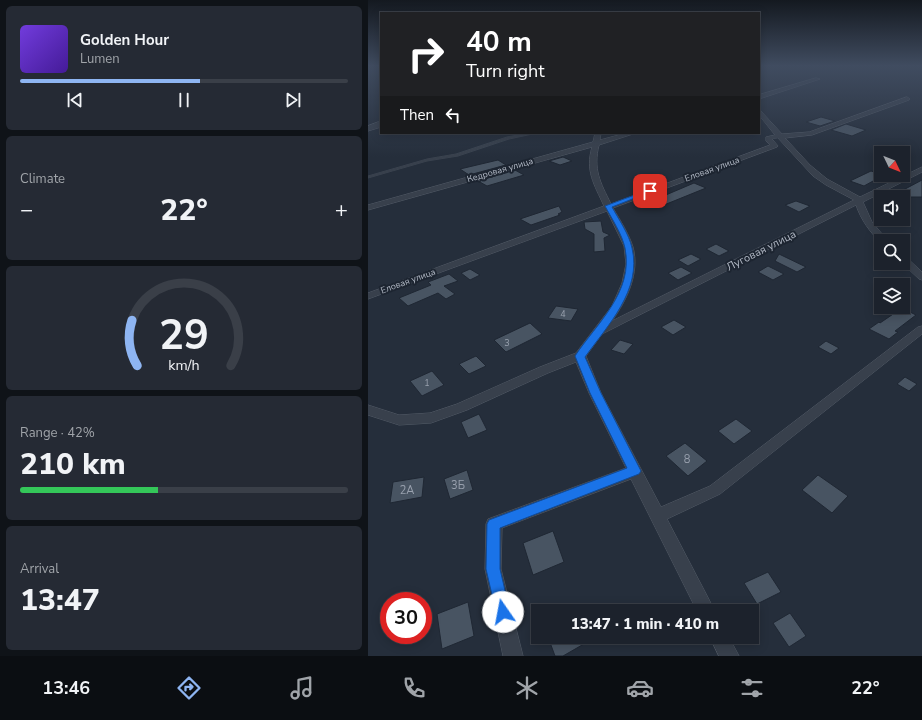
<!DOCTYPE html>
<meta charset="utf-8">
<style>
:root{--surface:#1c222c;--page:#252a34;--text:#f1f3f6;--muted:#a0a4a9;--line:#3a3f48;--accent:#8eb5f2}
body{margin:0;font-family:"Nunito Sans",sans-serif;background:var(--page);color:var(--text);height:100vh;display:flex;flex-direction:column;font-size:15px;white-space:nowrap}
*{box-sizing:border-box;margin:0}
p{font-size:13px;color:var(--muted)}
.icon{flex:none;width:22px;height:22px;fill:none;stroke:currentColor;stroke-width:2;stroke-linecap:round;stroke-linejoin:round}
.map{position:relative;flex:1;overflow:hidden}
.details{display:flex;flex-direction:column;gap:6px;padding:6px;background:#0f1318;width:368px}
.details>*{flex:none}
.guide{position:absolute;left:12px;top:12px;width:380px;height:122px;border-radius:0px;box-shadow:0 2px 10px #0003,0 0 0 1px var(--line);background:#202124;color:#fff;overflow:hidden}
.needle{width:26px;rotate:133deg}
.buttons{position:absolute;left:506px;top:146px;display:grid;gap:8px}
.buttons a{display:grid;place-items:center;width:36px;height:36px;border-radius:0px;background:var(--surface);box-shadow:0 2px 10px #0003,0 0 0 1px var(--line);font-size:20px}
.speed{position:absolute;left:12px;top:592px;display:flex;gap:8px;font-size:20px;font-weight:700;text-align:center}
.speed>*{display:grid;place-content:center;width:52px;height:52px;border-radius:50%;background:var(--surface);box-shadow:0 2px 10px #0003,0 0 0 1px var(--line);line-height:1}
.speed .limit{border:6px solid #d22;background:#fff;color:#111}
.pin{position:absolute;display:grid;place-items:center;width:34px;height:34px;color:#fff;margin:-17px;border-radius:8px;box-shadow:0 2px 6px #0006}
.me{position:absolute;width:44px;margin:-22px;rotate:348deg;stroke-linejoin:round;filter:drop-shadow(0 0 3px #0008)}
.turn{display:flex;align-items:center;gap:14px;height:84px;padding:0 20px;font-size:18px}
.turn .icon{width:52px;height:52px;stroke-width:2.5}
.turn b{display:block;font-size:28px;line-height:34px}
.then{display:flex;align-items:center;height:38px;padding:0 20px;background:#0003;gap:8px;font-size:15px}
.big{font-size:30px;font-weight:800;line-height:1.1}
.details .tile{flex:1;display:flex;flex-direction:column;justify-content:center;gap:6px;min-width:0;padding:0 14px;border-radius:6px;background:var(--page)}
.details .dial{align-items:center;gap:0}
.dial svg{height:104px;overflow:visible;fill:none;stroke:var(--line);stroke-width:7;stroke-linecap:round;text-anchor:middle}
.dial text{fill:var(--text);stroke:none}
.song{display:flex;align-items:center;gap:12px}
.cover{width:48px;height:48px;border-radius:6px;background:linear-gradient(135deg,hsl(260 70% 55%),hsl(260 70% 35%))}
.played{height:4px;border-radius:2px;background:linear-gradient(90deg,var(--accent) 55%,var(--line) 55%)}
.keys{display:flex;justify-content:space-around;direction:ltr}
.heat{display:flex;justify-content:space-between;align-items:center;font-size:22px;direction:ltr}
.charge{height:6px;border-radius:3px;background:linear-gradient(90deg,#34c759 42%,var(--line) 0)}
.trip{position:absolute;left:163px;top:604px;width:228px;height:40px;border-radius:0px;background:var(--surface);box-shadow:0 2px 10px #0003,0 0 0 1px var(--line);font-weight:800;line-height:40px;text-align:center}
.tab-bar{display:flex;height:64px;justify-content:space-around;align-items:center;background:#0b0e12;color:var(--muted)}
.tab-bar .icon{width:28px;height:28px}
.tab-bar .selected{color:var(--accent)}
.tab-bar b{font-size:18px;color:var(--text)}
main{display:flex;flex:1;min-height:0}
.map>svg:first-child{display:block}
.building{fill:#485462;stroke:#1f2733}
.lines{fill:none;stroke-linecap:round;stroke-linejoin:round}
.service-casing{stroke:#535b67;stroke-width:0.5}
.minor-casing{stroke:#535b67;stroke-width:1}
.tertiary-casing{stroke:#535b67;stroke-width:1}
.service{fill:#38404c;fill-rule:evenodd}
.minor{fill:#38404c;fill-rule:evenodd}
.tertiary{fill:#38404c;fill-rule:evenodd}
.route{fill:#1a73e8;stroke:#114b97}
.labels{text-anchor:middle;stroke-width:4;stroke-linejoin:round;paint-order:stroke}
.far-street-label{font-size:9px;fill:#b4bbc7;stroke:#1d2531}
.number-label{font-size:9px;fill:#99a1ae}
.street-label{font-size:11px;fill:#b4bbc7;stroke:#1d2531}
.near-number-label{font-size:11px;fill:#99a1ae}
</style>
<main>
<section class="details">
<div class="tile">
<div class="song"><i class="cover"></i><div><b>Golden Hour</b><p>Lumen</p></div></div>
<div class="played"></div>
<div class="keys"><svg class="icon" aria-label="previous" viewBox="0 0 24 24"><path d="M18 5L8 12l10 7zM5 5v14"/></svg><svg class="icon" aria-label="pause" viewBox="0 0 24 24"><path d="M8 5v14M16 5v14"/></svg><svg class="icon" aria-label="next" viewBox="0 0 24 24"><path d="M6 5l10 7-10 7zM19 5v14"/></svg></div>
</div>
<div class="tile"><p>Climate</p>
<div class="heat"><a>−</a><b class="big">22°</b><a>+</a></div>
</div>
<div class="tile dial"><svg viewBox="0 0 100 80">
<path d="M14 69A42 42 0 1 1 86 69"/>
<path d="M14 69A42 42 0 0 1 10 34" stroke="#8eb5f2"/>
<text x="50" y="56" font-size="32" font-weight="700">29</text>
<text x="50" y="72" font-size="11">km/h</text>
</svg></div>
<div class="tile"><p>Range · 42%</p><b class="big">210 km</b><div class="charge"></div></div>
<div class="tile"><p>Arrival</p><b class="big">13:47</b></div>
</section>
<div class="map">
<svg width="554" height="656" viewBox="0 0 554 656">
<rect width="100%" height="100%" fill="#252e3b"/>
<path class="building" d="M 453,117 L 467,121 L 452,126 L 438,122 Z
M 478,124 L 498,130 L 484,136 L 463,130 Z
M 195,157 L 204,161 L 192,165 L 181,161 Z
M 130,160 L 138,165 L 101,175 L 92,169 Z
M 147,170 L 156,175 L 119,186 L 110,181 Z
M 503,171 L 516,175 L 496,186 L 482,181 Z
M 554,180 L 554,197 L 542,197 L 535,201 L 535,197 L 522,197 Z
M 326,183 L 338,188 L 296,205 L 286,200 Z
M 428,201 L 442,206 L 431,212 L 417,205 Z
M 191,206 L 194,212 L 190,214 L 192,215 L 163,225 L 152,219 Z
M 233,221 L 235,232 L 242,235 L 236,238 L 237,251 L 226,252 L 226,234 L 217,229 L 216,222 Z
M 348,244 L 361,251 L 351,256 L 338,249 Z
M 323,254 L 333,259 L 320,266 L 310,260 Z
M 411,254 L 438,267 L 429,272 L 407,261 Z
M 400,266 L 416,274 L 405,280 L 390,272 Z
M 313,267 L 324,273 L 310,280 L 300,273 Z
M 102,269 L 112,275 L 102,280 L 93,273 Z
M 81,274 L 90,281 L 76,286 L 87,294 L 78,299 L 70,293 L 40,306 L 31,298 L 63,285 L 60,282 Z
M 188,306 L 210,309 L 203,321 L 180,318 Z
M 534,308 L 548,315 L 527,331 L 530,332 L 521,339 L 501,329 L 511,322 L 512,323 Z
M 306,320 L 318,327 L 305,335 L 293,327 Z
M 162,323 L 174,334 L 138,352 L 126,340 Z
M 252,340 L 265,344 L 256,354 L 243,350 Z
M 458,341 L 471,348 L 463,354 L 450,347 Z
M 108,356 L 118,366 L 101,374 L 91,364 Z
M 64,371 L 76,385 L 54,396 L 42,381 Z
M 537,377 L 549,384 L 541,391 L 529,384 Z
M 111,414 L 119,430 L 100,438 L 93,422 Z
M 368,419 L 384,431 L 366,444 L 350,431 Z
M 317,443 L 339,461 L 320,476 L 298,456 Z
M 99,470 L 105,490 L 82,499 L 76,479 Z
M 450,475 L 480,496 L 464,513 L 434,490 Z
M 56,477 L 54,497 L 22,503 L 25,482 Z
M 185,531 L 196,562 L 165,575 L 155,543 Z
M 400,572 L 413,592 L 389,604 L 376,583 Z
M 100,602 L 106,636 L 74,649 L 69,614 Z
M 422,613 L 438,636 L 421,647 L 405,623 Z
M 180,637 L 228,637 L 195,656 L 187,656 Z"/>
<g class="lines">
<defs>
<path id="service" d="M 162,133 L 169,133 L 141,139 L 90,156 L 59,161 L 0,178 L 0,176 L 59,159 L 88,154 L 139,137 Z"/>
<path id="minor" d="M 448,78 L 452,79 L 391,99 L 391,95 Z
M 539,97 L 542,99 L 541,100 L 444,135 L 417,138 L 442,165 L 459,179 L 492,197 L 554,167 L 554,172 L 495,202 L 504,222 L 520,241 L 513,241 L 513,243 C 502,232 493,220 488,205 L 234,334 L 218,356 L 233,393 L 293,507 L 342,486 L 550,327 L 554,326 L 554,334 L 352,494 L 299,519 L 347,611 L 329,611 L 263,479 L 134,528 L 133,569 L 155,656 L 135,656 L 117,569 L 118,524 L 120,519 L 258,468 L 221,393 L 208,362 L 180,373 L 99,410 L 63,423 L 31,425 L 0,415 L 0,405 L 31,415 L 62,413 L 89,404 L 172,367 L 208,353 L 244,306 L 254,283 L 258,264 L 256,246 L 239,211 L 0,299 L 0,293 L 236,206 C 226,184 217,171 224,147 L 0,210 L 0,205 L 225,142 L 227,133 L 233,133 L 232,140 L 258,133 L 268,133 L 231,145 C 225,169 232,182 243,204 L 402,145 L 398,141 L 398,137 L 407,135 L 391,115 L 391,109 L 414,134 L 441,132 ZM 410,138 L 445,176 L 458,185 L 486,200 L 244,321 C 259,300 272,273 265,247 C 261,234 252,220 245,208 L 409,147 L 410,146 L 404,139 Z
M 535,256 L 538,257 L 554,272 L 554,280 L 551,279 L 534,263 Z
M 342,637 L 361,637 L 371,656 L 351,656 Z"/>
<path id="tertiary" d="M 10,122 L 13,122 L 13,127 L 0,131 L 0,126 Z"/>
</defs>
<use href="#service" class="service-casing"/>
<use href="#minor" class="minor-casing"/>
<use href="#tertiary" class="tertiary-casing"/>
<use href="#service" class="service"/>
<use href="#minor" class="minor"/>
<use href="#tertiary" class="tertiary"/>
</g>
<linearGradient id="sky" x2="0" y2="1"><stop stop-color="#141920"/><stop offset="0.42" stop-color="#404c60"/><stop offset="1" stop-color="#404c60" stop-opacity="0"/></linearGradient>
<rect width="554" height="157" fill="url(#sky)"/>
<path class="route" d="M 280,190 L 285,191 L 244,207 C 251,220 261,234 264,248 C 274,290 240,325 217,357 L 233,393 L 273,471 L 271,474 L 132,528 L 132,569 L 142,612 L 140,618 L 135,620 L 130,618 L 128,612 L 118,569 L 119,524 L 121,520 L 259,468 L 222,393 L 207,356 C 229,323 266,292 257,248 C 254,234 244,219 237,206 Z"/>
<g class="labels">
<g class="far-street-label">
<text transform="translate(344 169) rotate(-20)" y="3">Еловая улица</text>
<text transform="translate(132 170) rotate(-16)" y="3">Кедровая улица</text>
<text transform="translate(40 281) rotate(-20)" y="3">Еловая улица</text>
</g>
<g class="number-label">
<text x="195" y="317">4</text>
<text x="139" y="346">3</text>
<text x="59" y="386">1</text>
</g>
<g class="street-label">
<text transform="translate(393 250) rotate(-27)" y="4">Луговая улица</text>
</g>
<g class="near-number-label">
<text x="319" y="463">8</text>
<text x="90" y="489">3Б</text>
<text x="39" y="494">2А</text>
</g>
</g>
</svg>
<div class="buttons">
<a><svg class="needle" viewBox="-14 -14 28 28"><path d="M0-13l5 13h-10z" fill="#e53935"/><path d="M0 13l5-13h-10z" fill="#a0a4a9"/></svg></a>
<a><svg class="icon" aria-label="sound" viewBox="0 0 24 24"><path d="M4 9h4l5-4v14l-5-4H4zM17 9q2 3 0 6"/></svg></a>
<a><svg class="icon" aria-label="search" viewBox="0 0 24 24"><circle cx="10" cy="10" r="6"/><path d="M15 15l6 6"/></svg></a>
<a><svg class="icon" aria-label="layers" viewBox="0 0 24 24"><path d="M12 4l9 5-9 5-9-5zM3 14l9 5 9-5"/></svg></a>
</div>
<div class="speed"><div class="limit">30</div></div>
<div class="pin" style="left:282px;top:191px;background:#d93025"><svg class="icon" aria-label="arrive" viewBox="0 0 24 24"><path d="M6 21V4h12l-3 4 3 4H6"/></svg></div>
<svg class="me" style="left:135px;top:612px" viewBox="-20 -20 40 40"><circle r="19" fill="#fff"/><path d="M0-13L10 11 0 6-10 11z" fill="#1a73e8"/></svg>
<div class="trip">13:47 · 1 min · 410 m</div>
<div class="guide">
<div class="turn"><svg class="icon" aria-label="right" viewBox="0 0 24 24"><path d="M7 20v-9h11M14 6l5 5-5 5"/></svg><div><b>40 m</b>Turn right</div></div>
<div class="then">Then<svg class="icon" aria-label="left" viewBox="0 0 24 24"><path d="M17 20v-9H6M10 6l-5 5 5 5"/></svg></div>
</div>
</div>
</main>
<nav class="tab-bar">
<b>13:46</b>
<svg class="icon selected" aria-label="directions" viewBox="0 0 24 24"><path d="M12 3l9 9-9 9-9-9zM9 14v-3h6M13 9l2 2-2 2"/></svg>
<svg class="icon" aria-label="music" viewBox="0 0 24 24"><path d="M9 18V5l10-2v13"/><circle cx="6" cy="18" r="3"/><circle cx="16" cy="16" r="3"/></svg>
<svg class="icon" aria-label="phone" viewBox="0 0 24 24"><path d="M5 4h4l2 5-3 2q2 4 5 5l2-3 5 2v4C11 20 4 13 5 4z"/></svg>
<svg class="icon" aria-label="climate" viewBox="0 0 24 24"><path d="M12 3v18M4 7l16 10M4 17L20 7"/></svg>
<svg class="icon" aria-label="car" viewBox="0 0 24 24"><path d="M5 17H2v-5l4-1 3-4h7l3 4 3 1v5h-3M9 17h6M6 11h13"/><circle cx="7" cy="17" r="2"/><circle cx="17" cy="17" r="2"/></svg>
<svg class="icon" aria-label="filters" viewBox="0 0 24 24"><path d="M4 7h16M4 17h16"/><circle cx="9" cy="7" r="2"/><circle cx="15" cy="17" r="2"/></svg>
<b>22°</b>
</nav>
